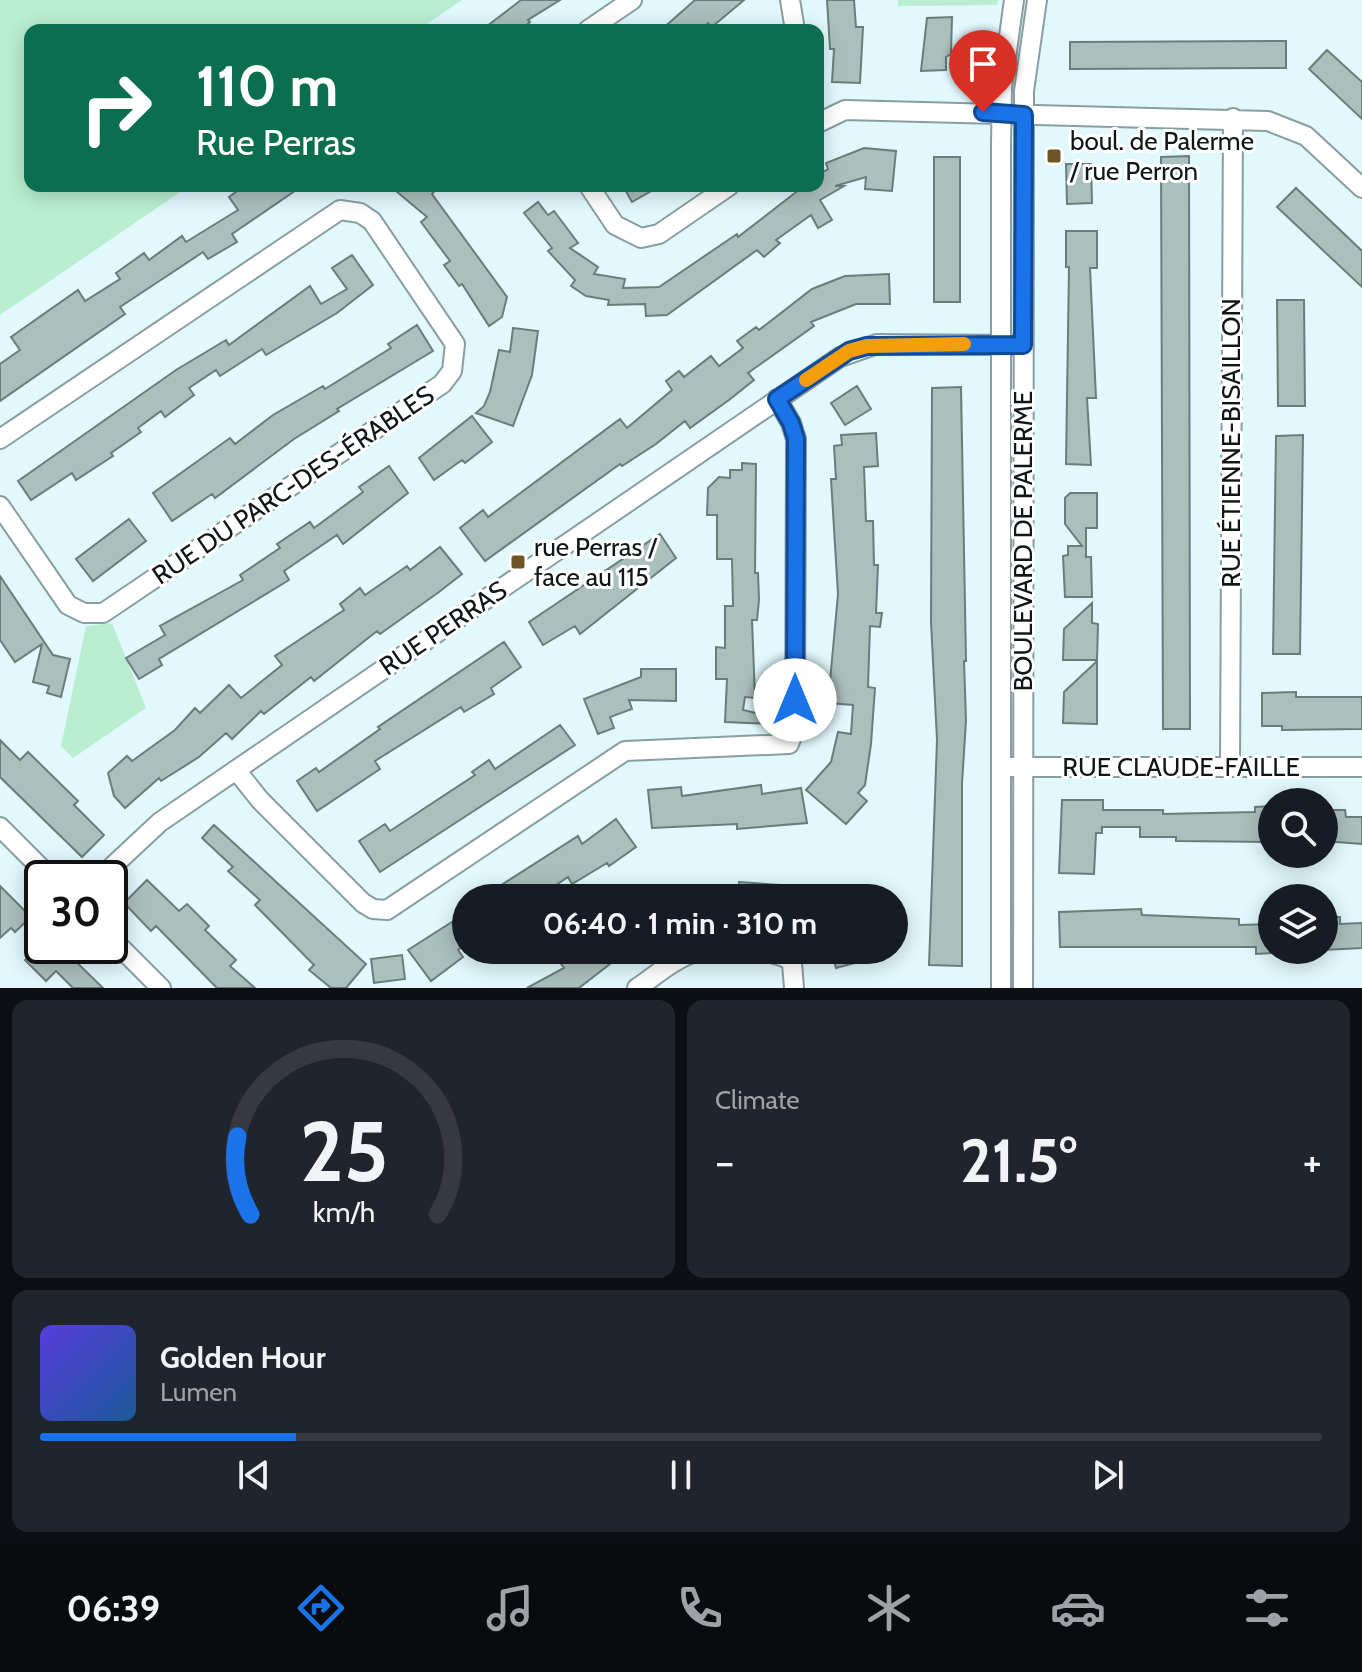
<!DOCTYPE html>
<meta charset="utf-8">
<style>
:root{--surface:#171b24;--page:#20242c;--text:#f1f3f6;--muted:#9ea1a6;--line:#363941;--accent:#1a73e8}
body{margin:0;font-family:Cabin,sans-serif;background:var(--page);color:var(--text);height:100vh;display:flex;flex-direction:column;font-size:30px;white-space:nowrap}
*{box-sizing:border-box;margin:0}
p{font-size:26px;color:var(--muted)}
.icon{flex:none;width:44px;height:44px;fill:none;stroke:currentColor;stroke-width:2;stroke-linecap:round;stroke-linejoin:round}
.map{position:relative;height:988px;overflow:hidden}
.side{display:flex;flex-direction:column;gap:12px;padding:12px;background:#0d0f14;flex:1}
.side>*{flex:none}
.guide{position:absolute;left:24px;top:24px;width:800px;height:168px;border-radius:16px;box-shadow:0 4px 20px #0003;background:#0b6e4f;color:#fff;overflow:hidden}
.tools{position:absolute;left:1258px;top:788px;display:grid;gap:16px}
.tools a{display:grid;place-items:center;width:80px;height:80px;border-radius:50%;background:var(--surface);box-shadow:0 4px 20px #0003;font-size:40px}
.speed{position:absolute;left:24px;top:860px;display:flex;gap:16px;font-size:40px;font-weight:700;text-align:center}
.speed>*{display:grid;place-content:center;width:104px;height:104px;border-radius:50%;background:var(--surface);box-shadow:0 4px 20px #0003;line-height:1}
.speed .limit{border:4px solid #111;border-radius:12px;background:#fff;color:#111}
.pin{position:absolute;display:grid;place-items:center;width:68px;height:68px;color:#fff;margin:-82px -34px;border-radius:50% 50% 50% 0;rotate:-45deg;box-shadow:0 0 8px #0007}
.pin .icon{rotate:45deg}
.me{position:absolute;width:88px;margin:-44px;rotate:0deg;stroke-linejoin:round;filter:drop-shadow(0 0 6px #0008)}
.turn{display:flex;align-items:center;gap:28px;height:168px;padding:0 40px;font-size:36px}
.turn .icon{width:104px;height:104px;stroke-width:2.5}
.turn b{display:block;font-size:56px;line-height:68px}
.big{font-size:60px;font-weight:700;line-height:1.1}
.side .tile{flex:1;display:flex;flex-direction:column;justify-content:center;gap:12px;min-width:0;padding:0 28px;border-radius:16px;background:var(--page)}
.side .dial{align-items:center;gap:0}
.dial svg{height:208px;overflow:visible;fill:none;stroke:var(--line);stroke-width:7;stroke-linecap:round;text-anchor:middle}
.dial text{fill:var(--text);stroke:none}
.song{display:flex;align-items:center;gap:24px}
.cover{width:96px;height:96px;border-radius:12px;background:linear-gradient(135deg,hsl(250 70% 55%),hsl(210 70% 35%))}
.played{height:8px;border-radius:4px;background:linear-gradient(90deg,var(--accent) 20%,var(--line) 20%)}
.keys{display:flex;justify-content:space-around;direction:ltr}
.heat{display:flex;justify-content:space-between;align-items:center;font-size:44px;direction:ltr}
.side .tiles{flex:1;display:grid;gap:12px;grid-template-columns:1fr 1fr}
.tile:last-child{grid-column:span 2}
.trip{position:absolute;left:452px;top:884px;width:456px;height:80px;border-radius:40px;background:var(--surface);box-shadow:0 4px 20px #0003;font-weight:700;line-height:80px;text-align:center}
.tabs{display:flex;height:128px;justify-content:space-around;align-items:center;background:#090b0e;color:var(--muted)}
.tabs .icon{width:56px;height:56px}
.tabs .on{color:var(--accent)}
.tabs b{font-size:36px;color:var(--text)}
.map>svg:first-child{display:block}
.green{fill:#b9eed1}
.building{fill:#aac0bd;stroke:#697e7b;stroke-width:2}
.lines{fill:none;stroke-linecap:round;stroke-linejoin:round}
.minor-casing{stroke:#899ea3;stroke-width:22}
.minor{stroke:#fff;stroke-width:18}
.route-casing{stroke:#114b97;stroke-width:20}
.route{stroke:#1a73e8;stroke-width:14}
.slow{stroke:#f59e0b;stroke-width:14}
.poi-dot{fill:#6f5426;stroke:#fff;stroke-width:3}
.labels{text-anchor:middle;stroke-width:6;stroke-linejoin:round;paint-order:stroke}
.poi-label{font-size:26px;fill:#0f1718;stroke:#fff;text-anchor:start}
.street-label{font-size:26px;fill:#0f1718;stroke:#fff}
</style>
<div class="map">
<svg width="1362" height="988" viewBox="0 0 1362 988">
<rect width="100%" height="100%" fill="#e1f8fd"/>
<path class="green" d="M 0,0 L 462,0 L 418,30 L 30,30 L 30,186 L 189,186 L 0,315 Z
M 898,0 L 998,0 L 997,5 L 898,6 Z
M 112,623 L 146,708 L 73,758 L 61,746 L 86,626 Z"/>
<path class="building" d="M 521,0 L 560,0 L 528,20 L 530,22 L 521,30 L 482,30 Z
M 695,0 L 744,0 L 712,27 L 708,23 L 700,30 L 661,30 Z
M 827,0 L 854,0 L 856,27 L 863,27 L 860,83 L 832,82 L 834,49 L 830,49 Z
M 952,17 L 951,54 L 946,57 L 946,70 L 921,71 L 927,18 Z
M 1286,41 L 1286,68 L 1070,69 L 1070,42 Z
M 1327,50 L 1362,82 L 1362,119 L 1309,69 Z
M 864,148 L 896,151 L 892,191 L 865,189 L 866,177 L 835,186 L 844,186 L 820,200 L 832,220 L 818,228 L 811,215 L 776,240 L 780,243 L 764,257 L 757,250 L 667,315 L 646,316 L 645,304 L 608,305 L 609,300 L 586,296 L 571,286 L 575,280 L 548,251 L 552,248 L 524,213 L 538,202 L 548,215 L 554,211 L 578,243 L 570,248 L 598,267 L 594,274 L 625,279 L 623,288 L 659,287 L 737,234 L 738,237 L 804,186 L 818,186 L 818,175 L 828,169 L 826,163 Z
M 1189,156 L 1190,729 L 1163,729 L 1161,157 Z
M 934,157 L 960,157 L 960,302 L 934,302 Z
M 1066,164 L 1091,164 L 1092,203 L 1067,204 Z
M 244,186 L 302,186 L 232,234 L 237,242 L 208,259 L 203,252 L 170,274 L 120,307 L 125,314 L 0,401 L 0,364 L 20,350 L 11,337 L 78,290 L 85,301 L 120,279 L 116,273 L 144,253 L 149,260 L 182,236 L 186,242 L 238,210 L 229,197 Z
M 390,186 L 439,186 L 432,194 L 507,297 L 502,317 L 489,326 L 462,284 L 459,286 L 444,265 L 450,261 L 421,222 L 427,217 Z
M 623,186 L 660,186 L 632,202 Z
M 1296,188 L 1362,251 L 1362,287 L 1277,207 Z
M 1066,231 L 1097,231 L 1097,268 L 1090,268 L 1096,398 L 1087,398 L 1091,465 L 1066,464 L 1069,267 L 1066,267 Z
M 352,255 L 373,285 L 337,313 L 266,355 L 262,349 L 220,376 L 216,370 L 189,388 L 194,395 L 165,417 L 161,411 L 138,428 L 141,432 L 111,453 L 113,456 L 76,480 L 72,473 L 31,500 L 18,481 L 176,370 L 226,340 L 229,345 L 310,286 L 321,304 L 347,289 L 332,268 Z
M 889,274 L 890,304 L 856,304 L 811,322 L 814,326 L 748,373 L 754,380 L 729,400 L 690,428 L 685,421 L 656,444 L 622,466 L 620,464 L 485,561 L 460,528 L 483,510 L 488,517 L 620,419 L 627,428 L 672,390 L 666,381 L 679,371 L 684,377 L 711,356 L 719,366 L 743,348 L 737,341 L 756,327 L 759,330 L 812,289 L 845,276 Z
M 1277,300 L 1304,300 L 1305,406 L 1278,406 Z
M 417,325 L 433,351 L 337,409 L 339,411 L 294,439 L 215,498 L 212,494 L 172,521 L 153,493 L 230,438 L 235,444 L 273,415 L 323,386 L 325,389 L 391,348 L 388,344 Z
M 513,328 L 538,331 L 532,375 L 513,426 L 476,413 L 484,406 L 490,392 L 499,350 L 510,352 Z
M 857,386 L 871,409 L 845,425 L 831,403 Z
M 961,387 L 966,661 L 964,661 L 966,720 L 962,784 L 962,966 L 929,965 L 937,740 L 931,622 L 932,388 Z
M 472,416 L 492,442 L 465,463 L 462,460 L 434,480 L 419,458 Z
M 876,433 L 878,466 L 864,467 L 866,521 L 873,521 L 874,565 L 878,565 L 876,613 L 882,613 L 880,627 L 870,626 L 868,687 L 875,688 L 871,744 L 865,785 L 858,793 L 867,801 L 846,824 L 806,790 L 831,762 L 838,732 L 851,734 L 853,705 L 828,703 L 838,594 L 831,479 L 836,479 L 834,446 L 842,445 L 841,435 Z
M 1303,435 L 1300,654 L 1273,654 L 1276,436 Z
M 742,463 L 756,464 L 755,573 L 758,573 L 759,600 L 757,620 L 752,620 L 755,698 L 745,697 L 743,710 L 774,717 L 773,724 L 725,722 L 727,679 L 716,679 L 716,647 L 725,648 L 725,606 L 733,606 L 732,559 L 717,559 L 717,515 L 707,515 L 708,488 L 719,477 L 730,478 L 730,470 L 742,470 Z
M 389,466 L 408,493 L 343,544 L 337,535 L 284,571 L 289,580 L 159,659 L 162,665 L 139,679 L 126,658 L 165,635 L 160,626 L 243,580 L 240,575 L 280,548 L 277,544 L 310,522 L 314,528 L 363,492 L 359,487 Z
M 1070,493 L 1097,493 L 1097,528 L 1086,528 L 1086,557 L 1091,557 L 1092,597 L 1065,597 L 1063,556 L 1068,555 L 1068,546 L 1082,546 L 1065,524 L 1065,498 Z
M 129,519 L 146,541 L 93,581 L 76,559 Z
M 660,534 L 676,558 L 580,634 L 575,626 L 543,645 L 529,622 Z
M 440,547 L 462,574 L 439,592 L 380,634 L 377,631 L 314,681 L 311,677 L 264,714 L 261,711 L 232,739 L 226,733 L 199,757 L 161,781 L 159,778 L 125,808 L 114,796 L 108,773 L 127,756 L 132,761 L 175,730 L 195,708 L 200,713 L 229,685 L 241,698 L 282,665 L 275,656 L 344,610 L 340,604 L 360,588 L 365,595 L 407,566 L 410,570 Z
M 0,576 L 53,655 L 70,659 L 61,697 L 47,693 L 49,686 L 33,682 L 42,644 L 15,662 L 0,640 Z
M 1092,603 L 1092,623 L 1098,624 L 1097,660 L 1063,660 L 1064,629 Z
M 504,642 L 521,667 L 491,688 L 494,694 L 464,712 L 461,707 L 375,761 L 380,769 L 317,811 L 297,781 L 316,768 L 319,772 L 380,729 L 378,727 Z
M 1097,661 L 1097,724 L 1063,723 L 1064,692 Z
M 641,669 L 676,669 L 676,701 L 629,700 L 632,709 L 610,717 L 614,728 L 598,734 L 584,699 L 641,677 Z
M 1296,692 L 1296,697 L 1362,697 L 1362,729 L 1282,730 L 1282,726 L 1262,726 L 1262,693 Z
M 560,725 L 575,745 L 380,872 L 359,841 L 385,824 L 390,831 L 475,775 L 472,772 L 489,760 L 495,769 Z
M 0,740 L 20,760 L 28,752 L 78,801 L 74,805 L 104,835 L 82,857 L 0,777 Z
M 761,785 L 762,794 L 801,788 L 807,823 L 737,829 L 737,824 L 652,828 L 648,790 L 681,787 L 682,796 Z
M 1062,800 L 1103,800 L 1103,810 L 1163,810 L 1163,814 L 1255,812 L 1255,807 L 1272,806 L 1272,842 L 1176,841 L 1176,837 L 1140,837 L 1140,827 L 1102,827 L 1102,833 L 1096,833 L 1094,874 L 1059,873 Z
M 1324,810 L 1345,810 L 1346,817 L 1362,817 L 1362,844 L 1324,841 Z
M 616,819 L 636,847 L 609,866 L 607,863 L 572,884 L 568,877 L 537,898 L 530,889 L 516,898 L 481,898 L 578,836 L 582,844 Z
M 214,825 L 366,964 L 346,988 L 331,988 L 309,970 L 314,965 L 255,905 L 260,900 L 228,871 L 233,867 L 202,838 Z
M 147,880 L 179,911 L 187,904 L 209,926 L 205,930 L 236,960 L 230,966 L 255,988 L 217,988 L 156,926 L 151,931 L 124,903 Z
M 739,882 L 780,885 L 779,898 L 738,898 Z
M 0,886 L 31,917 L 15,932 L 11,928 L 0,938 Z
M 1141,909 L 1142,915 L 1239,919 L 1239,925 L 1272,924 L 1272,953 L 1256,954 L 1256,947 L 1060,947 L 1059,912 Z
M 466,913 L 466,944 L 458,950 L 463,957 L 431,981 L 408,950 Z
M 1324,917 L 1340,917 L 1340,924 L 1362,923 L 1362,948 L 1324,950 Z
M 40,946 L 60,946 L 103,988 L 73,988 L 56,971 L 46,981 L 25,960 Z
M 582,950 L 628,950 L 579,988 L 527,988 L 564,968 L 561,964 Z
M 831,950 L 885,950 L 885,955 L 836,968 Z
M 402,955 L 405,979 L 374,983 L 371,959 Z"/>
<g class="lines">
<defs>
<path id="minor" d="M 790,0 L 795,30
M 588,30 L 632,0
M 818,123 L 845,110 L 1268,121 L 1306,136 L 1362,188
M 589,186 L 615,225 L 641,238 L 659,234 L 729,186
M 0,439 L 340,210 L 360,213 L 372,221 L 455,344 L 452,371 L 442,384 L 103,613 L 84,613 L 68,605 L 0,506
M 1011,767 L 1362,767
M 1230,767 L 1233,118
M 236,770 L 260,800 L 363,903 L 373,909 L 387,910 L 625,751 L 789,744 L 795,729 L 796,439 L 791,423 L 777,399
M 0,827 L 51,878
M 100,878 L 160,822 L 840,357 L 877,344 L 1023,345
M 110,937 L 161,988
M 637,988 C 654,977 671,961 690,954 C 709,947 780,947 792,963 L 794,988
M 1001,988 L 1001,143 L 1002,87 L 1014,0
M 1023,988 L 1024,91 L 1037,0"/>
</defs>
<use href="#minor" class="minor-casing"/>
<use href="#minor" class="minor"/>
</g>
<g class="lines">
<defs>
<path id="route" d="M 795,700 L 796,439 L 791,423 L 777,399 L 849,351 L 867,346 L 1023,345 L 1024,115 L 983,112"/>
</defs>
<use href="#route" class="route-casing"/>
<use href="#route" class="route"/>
<path class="slow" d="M 806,380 L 849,351 L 867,346 L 964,344"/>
</g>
<g class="poi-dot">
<rect x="1046" y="148" width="16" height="16" rx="4"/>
<rect x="510" y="554" width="16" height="16" rx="4"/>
</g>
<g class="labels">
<g class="poi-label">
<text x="1070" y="150">boul. de Palerme<tspan x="1070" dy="30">/ rue Perron</tspan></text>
<text x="534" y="556">rue Perras /<tspan x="534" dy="30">face au 115</tspan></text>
</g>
<g class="street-label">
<text transform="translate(1231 443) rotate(-90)" y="9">RUE ÉTIENNE-BISAILLON</text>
<text transform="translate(293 485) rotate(-34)" y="9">RUE DU PARC-DES-ÉRABLES</text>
<text transform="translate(1023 541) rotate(-90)" y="9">BOULEVARD DE PALERME</text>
<text transform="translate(443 628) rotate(-34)" y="9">RUE PERRAS</text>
<text x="1181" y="776">RUE CLAUDE-FAILLE</text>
</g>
</g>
</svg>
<div class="tools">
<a><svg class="icon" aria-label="search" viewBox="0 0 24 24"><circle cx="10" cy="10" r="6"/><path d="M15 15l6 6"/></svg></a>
<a><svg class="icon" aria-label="layers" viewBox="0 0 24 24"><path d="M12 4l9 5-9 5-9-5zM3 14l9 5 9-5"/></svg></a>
</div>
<div class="speed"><div class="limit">30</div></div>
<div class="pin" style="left:983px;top:112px;background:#d93025"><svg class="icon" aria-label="arrive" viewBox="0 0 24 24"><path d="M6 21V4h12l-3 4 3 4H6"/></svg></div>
<svg class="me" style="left:795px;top:700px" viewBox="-20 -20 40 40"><circle r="19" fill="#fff"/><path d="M0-13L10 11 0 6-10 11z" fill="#1a73e8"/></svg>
<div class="trip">06:40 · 1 min · 310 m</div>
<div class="guide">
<div class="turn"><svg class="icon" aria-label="right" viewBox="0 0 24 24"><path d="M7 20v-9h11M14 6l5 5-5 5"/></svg><div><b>110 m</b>Rue Perras</div></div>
</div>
</div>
<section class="side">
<div class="tiles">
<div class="tile dial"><svg viewBox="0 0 100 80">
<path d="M14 69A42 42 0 1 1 86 69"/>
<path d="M14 69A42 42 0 0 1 9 39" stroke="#1a73e8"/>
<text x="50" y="56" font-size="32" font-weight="700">25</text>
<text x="50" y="72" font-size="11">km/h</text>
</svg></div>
<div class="tile"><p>Climate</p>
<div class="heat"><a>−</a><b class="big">21.5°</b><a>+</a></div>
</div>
<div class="tile">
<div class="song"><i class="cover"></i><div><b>Golden Hour</b><p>Lumen</p></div></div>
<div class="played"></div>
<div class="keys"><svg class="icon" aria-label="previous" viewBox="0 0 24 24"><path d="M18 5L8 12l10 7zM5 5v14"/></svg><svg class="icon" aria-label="pause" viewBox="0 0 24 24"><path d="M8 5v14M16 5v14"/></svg><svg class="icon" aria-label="next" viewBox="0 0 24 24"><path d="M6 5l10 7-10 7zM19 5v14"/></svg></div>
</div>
</div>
</section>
<nav class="tabs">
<b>06:39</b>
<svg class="icon on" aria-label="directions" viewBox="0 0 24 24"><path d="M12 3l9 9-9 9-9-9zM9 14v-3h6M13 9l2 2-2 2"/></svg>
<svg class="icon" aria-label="music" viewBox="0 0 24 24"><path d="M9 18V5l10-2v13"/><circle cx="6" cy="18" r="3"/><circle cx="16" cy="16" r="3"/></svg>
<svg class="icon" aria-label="phone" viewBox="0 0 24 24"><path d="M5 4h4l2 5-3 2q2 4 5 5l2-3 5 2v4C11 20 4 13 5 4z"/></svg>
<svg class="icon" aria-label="climate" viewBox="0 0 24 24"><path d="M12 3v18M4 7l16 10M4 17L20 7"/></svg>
<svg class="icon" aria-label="car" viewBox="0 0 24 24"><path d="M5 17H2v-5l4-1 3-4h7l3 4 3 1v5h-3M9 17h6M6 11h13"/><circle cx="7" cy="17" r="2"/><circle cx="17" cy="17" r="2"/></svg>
<svg class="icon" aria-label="filters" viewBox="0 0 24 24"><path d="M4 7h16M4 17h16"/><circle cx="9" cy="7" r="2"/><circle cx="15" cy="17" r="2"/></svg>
</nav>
